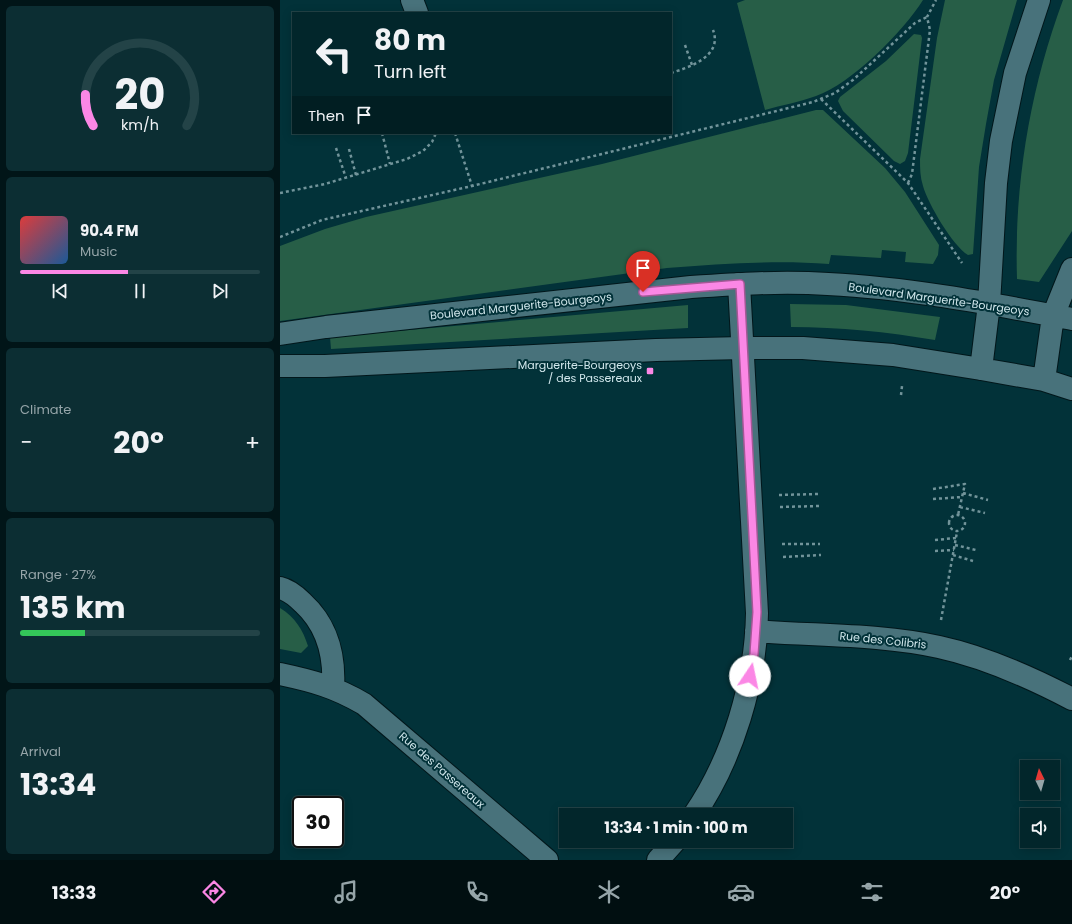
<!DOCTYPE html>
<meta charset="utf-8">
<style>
:root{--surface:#02262b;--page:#0c2e33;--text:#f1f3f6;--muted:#96a5a9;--line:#234347;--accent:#fb87e5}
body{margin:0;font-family:Poppins,sans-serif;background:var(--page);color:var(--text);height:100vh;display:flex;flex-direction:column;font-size:15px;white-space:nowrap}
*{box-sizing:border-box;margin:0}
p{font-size:13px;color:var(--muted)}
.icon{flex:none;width:22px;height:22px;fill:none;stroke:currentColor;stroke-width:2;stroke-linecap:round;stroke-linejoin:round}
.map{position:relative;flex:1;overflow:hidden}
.panel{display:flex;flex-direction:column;gap:6px;padding:6px;background:#011518;width:280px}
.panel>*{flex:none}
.banner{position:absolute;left:12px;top:12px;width:380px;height:122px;border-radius:0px;box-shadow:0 2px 10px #0003,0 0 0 1px var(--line);background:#02262b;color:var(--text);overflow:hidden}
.needle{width:26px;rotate:355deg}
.buttons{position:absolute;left:740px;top:760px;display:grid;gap:8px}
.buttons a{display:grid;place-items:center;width:40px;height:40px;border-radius:0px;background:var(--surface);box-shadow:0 2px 10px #0003,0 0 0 1px var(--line);font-size:20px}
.speed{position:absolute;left:12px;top:796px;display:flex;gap:8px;font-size:20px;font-weight:700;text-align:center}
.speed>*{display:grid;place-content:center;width:52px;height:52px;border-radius:50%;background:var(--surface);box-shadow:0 2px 10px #0003,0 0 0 1px var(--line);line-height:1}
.speed .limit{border:2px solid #111;border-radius:6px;background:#fff;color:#111}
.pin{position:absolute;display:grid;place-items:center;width:34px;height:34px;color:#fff;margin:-41px -17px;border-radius:50% 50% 50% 0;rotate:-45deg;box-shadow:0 0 4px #0007}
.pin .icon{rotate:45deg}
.me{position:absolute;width:44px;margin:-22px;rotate:11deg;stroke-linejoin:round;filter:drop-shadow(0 0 3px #0008)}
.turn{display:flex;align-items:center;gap:14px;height:84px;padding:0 16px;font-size:18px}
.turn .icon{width:52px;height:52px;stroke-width:2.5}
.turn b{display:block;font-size:28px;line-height:34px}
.then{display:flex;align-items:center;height:38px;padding:0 16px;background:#0003;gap:8px;font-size:15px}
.big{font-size:30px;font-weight:700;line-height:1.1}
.panel .card{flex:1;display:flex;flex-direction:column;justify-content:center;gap:6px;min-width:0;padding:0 14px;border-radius:6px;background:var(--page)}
.panel .dial{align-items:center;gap:0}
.dial svg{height:104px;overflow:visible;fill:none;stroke:var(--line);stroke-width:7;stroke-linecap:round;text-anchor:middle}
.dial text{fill:var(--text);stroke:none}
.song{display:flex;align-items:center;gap:12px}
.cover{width:48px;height:48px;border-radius:6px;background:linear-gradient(135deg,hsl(0 70% 55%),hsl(210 70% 35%))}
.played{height:4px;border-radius:2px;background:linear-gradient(90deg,var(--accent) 45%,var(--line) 45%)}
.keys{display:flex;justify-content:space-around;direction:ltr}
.heat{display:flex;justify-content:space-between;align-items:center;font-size:22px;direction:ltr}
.charge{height:6px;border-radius:3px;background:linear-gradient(90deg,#34c759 27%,var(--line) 0)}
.trip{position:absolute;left:279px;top:808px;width:234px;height:40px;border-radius:0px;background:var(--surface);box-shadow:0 2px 10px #0003,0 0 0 1px var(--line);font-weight:700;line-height:40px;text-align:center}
.dock{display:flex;height:64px;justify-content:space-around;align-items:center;background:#010f11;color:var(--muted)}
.dock .icon{width:28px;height:28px}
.dock .selected{color:var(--accent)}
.dock b{font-size:18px;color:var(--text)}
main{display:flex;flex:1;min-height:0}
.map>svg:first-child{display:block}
.green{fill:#275e47}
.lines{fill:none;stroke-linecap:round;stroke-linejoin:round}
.minor-casing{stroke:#02171b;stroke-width:24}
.tertiary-casing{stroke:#02171b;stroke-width:24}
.path{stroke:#72949a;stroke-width:2.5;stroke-dasharray:3 3;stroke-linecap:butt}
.minor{stroke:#48727b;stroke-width:22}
.tertiary{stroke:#48727b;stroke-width:22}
.route-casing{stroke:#a35895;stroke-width:10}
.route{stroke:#fb87e5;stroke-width:7}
.poi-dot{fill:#fb87e5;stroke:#023239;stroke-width:1.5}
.labels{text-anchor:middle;stroke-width:4;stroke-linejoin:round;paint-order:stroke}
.street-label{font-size:11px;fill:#d1e7ec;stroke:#023239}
.poi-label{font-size:11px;fill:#d1e7ec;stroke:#023239;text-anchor:end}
</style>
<main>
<section class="panel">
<div class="card dial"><svg viewBox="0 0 100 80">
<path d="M14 69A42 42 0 1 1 86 69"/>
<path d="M14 69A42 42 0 0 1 8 45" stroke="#fb87e5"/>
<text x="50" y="56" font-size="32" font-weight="700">20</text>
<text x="50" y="72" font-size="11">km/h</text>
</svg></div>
<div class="card">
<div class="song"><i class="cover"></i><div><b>90.4 FM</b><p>Music</p></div></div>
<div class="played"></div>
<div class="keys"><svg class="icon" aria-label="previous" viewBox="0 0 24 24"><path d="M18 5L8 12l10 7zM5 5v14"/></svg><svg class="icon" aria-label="pause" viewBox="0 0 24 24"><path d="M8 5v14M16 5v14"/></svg><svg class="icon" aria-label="next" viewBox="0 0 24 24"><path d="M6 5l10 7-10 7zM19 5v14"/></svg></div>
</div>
<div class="card"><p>Climate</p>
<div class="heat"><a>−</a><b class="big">20°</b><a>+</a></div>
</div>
<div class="card"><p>Range · 27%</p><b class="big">135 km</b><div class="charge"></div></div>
<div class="card"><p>Arrival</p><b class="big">13:34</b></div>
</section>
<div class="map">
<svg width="792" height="860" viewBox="0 0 792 860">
<rect width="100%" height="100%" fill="#023239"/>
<path class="green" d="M 465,0 L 643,0 C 623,32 571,84 536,96 C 520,102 502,105 485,110 L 457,3 Z
M 665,0 L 737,0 L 714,80 L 706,124 L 699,167 L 693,254 L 688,255 C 673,246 648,204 643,186 C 640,177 640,168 640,159 L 657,38 Z
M 783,0 L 792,0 L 792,231 L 759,282 L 737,279 C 734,184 750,89 783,0 Z
M 634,34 L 641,35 L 642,38 L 628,153 L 625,161 L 620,164 L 614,161 L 563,111 L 558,101 L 560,97 L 606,61 Z
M 536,110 L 543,110 L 605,168 L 625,192 L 659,245 L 658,255 L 653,264 L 625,262 L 626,252 L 602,250 L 601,258 L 551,255 L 549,264 C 494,260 441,264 387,268 L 0,321 L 0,246 L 45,229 L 86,217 L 322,164 Z
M 510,304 L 566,305 L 660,317 L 655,340 C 607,332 559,327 511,327 Z
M 408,305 L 408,328 L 51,349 L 50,337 Z
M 0,608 C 15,617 23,630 28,646 L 21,653 L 0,649 Z"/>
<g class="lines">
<defs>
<path id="minor" d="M 132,0 L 137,13
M 0,588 C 9,590 17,597 23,603 C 47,625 55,656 53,688
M 476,631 C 537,636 599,634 659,647 C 705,657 750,677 792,699
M 0,674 C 33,681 55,687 84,704 L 267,860
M 414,815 C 453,758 476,681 477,613 L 459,284
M 378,860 L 395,841"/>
<path id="tertiary" d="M 0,334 L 46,327 L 411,287 C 456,284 502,281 548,284 C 630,288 712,304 792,319
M 0,366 L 45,366 L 376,350 L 463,348 L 523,348 L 613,355 L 701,369 L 764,380 L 792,389
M 701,369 L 709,304 L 716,183 L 721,141 L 735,73 L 759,0
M 764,380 L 773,316 L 792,269"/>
</defs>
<use href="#minor" class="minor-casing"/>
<use href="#tertiary" class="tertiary-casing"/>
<path class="path" d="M 405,45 L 412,65
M 391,73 C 410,67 443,56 433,30
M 541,99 L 628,183 L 682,263
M 102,133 L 110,164
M 175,133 L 192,186
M 56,148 L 66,178
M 69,149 L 76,175
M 628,183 L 632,174 L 650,30 L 647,17 L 656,0
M 0,193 L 45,184 L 127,159 L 143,151 L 152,142 L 156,133
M 0,237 L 42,220 L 192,186 L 533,102 L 555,93 L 573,80 L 635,23 L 647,17
M 621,395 L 622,386
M 653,489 L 685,484 L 678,515
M 683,493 L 708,500
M 499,495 L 538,494
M 653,499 L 682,497
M 500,507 L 539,506
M 680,507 L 705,513
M669 523a8 8 0 1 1 16 0a8 8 0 1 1-16 0Z
M 655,540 L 676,538
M 502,544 L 540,544
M 675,545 L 696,550
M 655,551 L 674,550
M 673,555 L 693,561
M 503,557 L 541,555
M 661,620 L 677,532
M 790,660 L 792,656"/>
<use href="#minor" class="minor"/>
<use href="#tertiary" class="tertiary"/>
</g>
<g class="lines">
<defs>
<path id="route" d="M 363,292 L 460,284 L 477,612 L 474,654 L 470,676"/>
</defs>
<use href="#route" class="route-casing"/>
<use href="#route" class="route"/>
</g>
<rect class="poi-dot" x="366" y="367" width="8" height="8" rx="2"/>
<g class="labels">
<g class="street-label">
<text transform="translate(659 299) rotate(8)" y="4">Boulevard Marguerite-Bourgeoys</text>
<text transform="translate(241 306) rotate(-6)" y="4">Boulevard Marguerite-Bourgeoys</text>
<text transform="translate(603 640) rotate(6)" y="4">Rue des Colibris</text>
<text transform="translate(162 770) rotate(41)" y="4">Rue des Passereaux</text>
</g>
<g class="poi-label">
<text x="362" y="369">Marguerite-Bourgeoys<tspan x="362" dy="13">/ des Passereaux</tspan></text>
</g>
</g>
</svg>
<div class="buttons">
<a><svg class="needle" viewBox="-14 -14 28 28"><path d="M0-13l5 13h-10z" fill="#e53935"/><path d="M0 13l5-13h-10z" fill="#96a5a9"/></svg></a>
<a><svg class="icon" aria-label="sound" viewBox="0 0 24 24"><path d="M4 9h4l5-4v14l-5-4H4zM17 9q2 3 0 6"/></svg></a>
</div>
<div class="speed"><div class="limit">30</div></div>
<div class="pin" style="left:363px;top:292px;background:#d93025"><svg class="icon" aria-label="arrive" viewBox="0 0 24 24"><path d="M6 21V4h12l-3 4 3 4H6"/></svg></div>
<svg class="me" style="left:470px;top:676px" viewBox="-20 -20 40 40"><circle r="19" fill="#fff"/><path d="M0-13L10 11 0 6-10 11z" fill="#fb87e5"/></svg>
<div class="trip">13:34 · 1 min · 100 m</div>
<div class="banner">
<div class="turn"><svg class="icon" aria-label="left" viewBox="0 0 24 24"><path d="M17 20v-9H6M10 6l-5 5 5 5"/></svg><div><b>80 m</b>Turn left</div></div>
<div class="then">Then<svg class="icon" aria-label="arrive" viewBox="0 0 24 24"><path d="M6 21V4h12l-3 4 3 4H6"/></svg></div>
</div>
</div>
</main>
<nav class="dock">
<b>13:33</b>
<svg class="icon selected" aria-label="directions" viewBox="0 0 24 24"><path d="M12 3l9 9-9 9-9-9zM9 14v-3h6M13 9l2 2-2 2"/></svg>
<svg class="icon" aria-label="music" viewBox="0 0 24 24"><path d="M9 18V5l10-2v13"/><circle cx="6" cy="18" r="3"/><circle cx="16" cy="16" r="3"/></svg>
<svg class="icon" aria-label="phone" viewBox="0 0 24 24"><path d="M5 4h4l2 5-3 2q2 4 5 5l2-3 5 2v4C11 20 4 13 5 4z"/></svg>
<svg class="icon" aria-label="climate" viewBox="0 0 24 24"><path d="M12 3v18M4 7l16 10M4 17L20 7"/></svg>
<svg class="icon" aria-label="car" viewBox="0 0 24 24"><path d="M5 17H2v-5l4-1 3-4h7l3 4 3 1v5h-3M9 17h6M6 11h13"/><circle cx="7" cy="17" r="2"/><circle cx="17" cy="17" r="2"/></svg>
<svg class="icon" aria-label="filters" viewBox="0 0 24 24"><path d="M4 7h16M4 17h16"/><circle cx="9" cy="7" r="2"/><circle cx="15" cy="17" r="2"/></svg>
<b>20°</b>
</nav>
